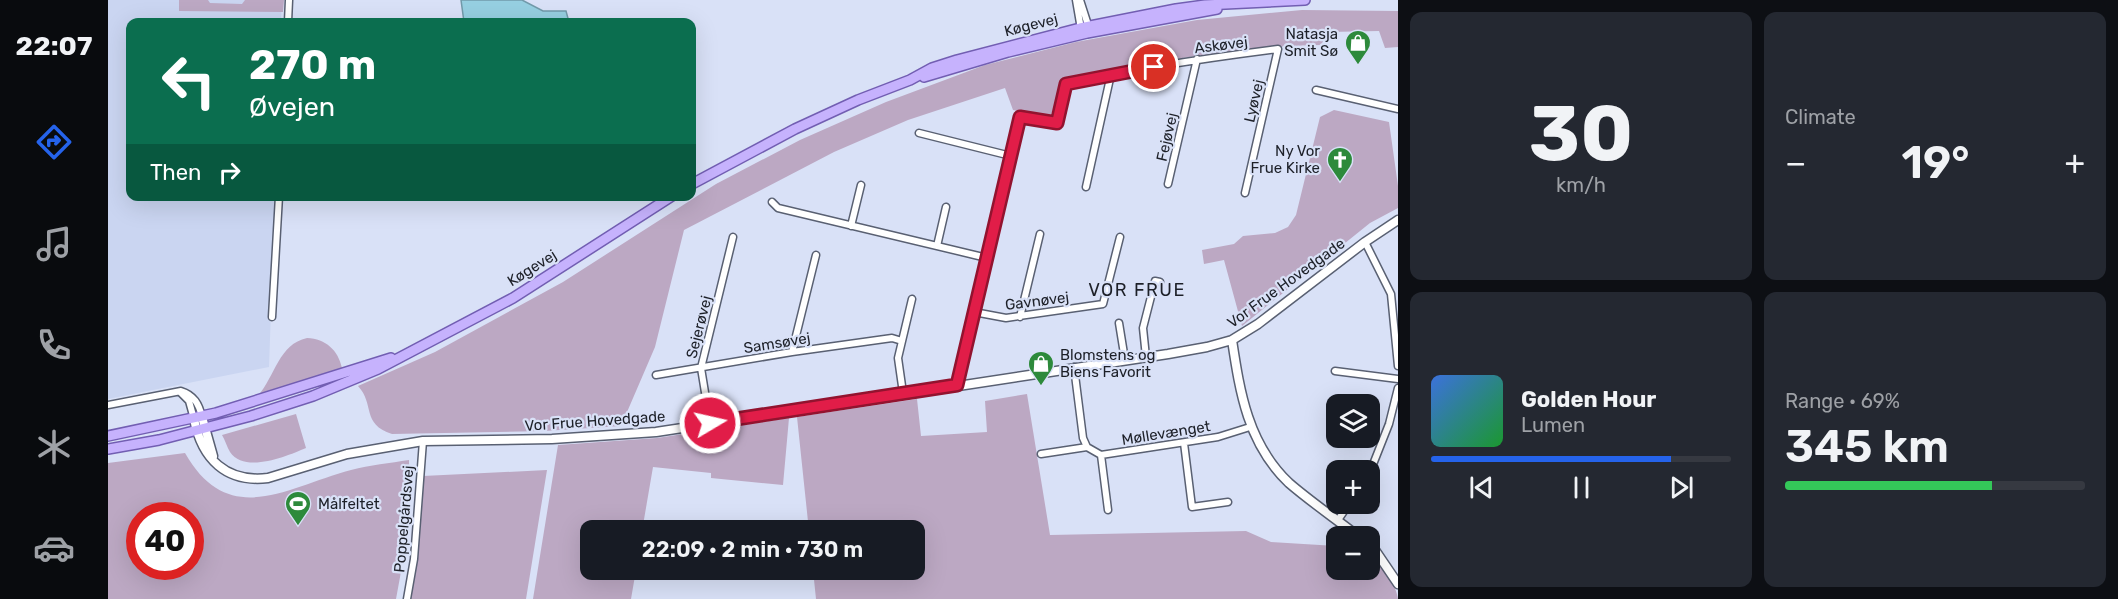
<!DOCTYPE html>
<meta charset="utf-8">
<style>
:root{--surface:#171b24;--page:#242831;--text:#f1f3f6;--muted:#9ea1a6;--line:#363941;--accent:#2563eb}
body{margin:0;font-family:Rubik,sans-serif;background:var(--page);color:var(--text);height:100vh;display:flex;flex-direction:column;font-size:22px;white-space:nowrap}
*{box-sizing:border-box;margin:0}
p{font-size:20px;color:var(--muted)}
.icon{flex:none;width:33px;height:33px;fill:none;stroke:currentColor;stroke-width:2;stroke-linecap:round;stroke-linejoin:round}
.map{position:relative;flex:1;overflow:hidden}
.side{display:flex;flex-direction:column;gap:12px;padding:12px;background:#0d0f14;width:720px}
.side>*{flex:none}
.top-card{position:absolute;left:18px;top:18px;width:570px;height:183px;border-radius:12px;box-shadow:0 6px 24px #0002;background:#0b6e4f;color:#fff;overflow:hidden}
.buttons{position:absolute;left:1218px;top:394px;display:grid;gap:12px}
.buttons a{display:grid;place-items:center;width:54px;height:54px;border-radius:12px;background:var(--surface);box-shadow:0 6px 24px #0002;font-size:30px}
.speed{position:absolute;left:18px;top:502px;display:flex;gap:12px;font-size:30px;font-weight:700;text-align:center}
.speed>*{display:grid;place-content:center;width:78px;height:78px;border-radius:50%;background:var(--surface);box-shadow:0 6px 24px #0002;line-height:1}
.speed .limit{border:9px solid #d22;background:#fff;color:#111}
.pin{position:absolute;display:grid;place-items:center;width:51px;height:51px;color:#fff;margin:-26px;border:3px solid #fff;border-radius:50%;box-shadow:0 2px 6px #0007}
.me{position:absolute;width:66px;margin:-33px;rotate:81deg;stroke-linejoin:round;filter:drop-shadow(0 0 4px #0008)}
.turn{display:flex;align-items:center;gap:21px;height:126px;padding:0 24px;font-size:27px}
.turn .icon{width:78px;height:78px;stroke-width:2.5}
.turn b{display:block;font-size:42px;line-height:51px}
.then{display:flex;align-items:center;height:57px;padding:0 24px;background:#0003;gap:12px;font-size:22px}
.big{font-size:45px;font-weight:600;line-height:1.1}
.side .tile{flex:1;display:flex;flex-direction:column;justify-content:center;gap:9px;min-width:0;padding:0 21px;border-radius:12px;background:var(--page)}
.side .dial{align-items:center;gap:0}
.dial b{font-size:78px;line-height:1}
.song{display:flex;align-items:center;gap:18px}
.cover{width:72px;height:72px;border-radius:9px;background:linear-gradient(135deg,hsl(220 70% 55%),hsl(130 70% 35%))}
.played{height:6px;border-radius:3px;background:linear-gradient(90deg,var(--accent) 80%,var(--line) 80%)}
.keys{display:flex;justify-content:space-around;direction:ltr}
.heat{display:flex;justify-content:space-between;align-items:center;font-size:33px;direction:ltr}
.charge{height:9px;border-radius:4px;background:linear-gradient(90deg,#34c759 69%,var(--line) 0)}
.side .tiles{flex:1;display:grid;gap:12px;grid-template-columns:repeat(2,1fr)}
.trip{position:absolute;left:472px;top:520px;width:345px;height:60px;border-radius:12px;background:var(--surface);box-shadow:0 6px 24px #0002;font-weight:600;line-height:60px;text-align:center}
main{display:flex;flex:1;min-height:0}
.menu{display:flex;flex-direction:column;width:108px;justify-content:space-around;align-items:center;background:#090b0e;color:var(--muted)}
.menu .icon{width:42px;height:42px}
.menu .on{color:var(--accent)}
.menu b{font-size:27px;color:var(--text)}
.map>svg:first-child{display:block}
.built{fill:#cad5f1}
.green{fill:#bca8c3;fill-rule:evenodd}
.water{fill:#96cfe1;stroke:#729aaa;stroke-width:1.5}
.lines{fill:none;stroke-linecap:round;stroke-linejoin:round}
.street-casing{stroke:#596072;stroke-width:9}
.secondary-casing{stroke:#596072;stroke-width:11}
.primary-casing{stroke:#725eb2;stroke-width:12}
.street{stroke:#fff;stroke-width:6}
.secondary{stroke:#fff;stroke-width:8}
.primary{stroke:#c6b2fd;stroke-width:9}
.route-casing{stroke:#92132f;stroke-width:15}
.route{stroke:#e11d48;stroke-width:10}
.labels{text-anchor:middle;stroke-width:4.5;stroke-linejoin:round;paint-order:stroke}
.street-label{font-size:15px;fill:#1d2028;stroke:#d9e1f7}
.poi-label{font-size:15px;fill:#1d2028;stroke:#d9e1f7;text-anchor:end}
.quarter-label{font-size:18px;letter-spacing:1.5px;fill:#1d2028;stroke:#d9e1f7}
</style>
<main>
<nav class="menu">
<b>22:07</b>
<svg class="icon on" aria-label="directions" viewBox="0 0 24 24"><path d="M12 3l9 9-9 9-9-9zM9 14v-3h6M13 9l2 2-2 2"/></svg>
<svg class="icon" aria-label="music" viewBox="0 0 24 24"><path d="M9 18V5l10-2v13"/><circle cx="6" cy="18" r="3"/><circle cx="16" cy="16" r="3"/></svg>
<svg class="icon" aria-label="phone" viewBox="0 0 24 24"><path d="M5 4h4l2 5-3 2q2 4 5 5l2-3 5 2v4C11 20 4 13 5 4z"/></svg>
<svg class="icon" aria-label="climate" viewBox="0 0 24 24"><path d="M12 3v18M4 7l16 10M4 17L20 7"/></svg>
<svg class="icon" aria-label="car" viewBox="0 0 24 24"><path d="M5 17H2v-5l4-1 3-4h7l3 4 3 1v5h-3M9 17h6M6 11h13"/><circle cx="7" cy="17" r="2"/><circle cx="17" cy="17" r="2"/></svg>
</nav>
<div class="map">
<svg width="1290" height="599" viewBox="0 0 1290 599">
<rect width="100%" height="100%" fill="#d9e1f7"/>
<path class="built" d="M 0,0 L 174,0 L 173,22 L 22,22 L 22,196 L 167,197 L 161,367 L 0,399 Z"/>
<path class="green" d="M 71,0 L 100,0 L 102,3 L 134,4 L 137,0 L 176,0 L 175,12 L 71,11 Z
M 1194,10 L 1290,11 L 1290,47 L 1277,48 L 1271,31 L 1220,32 L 1213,45 C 1127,46 1041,63 957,79 L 942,117 L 905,110 L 897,88 L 800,120 L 726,152 L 576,230 L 547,347 L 513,426 L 436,431 L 284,434 C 253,424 267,404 250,386 L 327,352 L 455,282 L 608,184 L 692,140 L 778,102 L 877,65 L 968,42 L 1089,20 Z
M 1226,110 L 1281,122 L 1290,186 L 1290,208 L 1262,223 L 1134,326 L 1116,260 L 1096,264 L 1094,250 L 1126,244 L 1135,236 L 1167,233 L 1180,227 L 1188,215 L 1212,117 Z
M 199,338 C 218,339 230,350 234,368 L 150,396 C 167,376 171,344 199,338 Z
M 919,394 L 942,535 L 1138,531 L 1163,542 L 1228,546 L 1228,570 L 1262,570 L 1262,554 C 1273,565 1288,583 1290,599 L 708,599 L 705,570 L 807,570 L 807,531 L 701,531 L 689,417 L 809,399 L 813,436 L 879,432 L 877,401 Z
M 188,414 L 198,448 C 179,456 137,474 122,452 C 119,447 117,440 114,435 Z
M 681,418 L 675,485 L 603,478 L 603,473 L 545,467 L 534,531 L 483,531 L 483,570 L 528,570 L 523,599 L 425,599 L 450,445 L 549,438 Z
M 77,453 C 121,530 179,487 243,470 C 262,465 282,463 301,460 C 302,506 297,554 288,599 L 0,599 L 0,463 ZM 32,516 L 82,516 L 82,567 L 32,567 Z
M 439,470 L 418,599 L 302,599 L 309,559 L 315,476 Z"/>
<path class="water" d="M 353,0 L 414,0 L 435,11 L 458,11 L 461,22 L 356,22 Z"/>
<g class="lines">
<defs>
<path id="street" d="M 968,0 L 973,29
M 972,0 L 981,28
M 180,22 L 181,0
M 1208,90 L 1290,109
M 811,133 L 903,156
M 1060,184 L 1089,59
M 978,187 L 1003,74
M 664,202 L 670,208 L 879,258
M 743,226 L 753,185
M 1257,242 L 1283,294 L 1290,366
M 829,246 L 838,207
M 866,312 L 898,318 L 995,304 L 1012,237
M 164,317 L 171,196
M 912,317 L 932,234
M 1011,323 L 1017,360
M 684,352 L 708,255
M 1038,357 L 1035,328 L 1047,281 L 1052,282
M 966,367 L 975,438 L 979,447 L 993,455 L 1110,437 L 1142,427
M 1227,371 L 1290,379
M 548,375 L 684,352 L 784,338 L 794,341
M 849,385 L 912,117 L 949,123 L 958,84 C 1029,68 1099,58 1170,49 L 1137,193
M 72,392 L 81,401 L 86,419
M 795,393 L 790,358 L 804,299
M 0,405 L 73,391 C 86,395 91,404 94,417
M 602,423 L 593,368 L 625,237
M 1076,443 L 1084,507 L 1120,502
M 933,454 L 979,447
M 993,455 L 1000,510
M 1262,472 L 1281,424 L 1290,388
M 1230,520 L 1241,504
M 299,599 L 306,559 L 315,441"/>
<path id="secondary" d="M 1124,340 C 1132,393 1140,444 1181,483 C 1203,502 1228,519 1251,537
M 94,417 L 105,456
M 86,419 C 94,459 118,483 160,478 L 239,454 L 315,441 L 444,439 L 548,432 L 1060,354 L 1099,347 L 1124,340 L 1150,324 L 1257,242 L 1290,220
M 1262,546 L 1267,550 L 1290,584"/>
<path id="primary" d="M 816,77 L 900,52 L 979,33 L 1109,9
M 584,184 L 687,129 L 750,100 L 802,80 L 824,68 L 849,60 L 972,28 L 1068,9 L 1097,5 L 1197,0
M 0,436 L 108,413 L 283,358
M 0,449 L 51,440 L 143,416 L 205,396 L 270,369 L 405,298 L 564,196"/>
</defs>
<use href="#street" class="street-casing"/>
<use href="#secondary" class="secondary-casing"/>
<use href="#primary" class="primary-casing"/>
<use href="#street" class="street"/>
<use href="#secondary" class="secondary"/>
<use href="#primary" class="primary"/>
</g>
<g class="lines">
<defs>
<path id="route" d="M 602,423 L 849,385 L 912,117 L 949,123 L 958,84 L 1046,67"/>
</defs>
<use href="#route" class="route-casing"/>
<use href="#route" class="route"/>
</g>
<defs>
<symbol id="shop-pin" viewBox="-11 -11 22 30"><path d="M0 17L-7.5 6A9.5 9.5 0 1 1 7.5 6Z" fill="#2d8a3b" stroke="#d9e1f7"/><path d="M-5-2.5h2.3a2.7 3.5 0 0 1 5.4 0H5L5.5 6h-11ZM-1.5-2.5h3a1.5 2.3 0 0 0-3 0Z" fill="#fff"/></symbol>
<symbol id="church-pin" viewBox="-11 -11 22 30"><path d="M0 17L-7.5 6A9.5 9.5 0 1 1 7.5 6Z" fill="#2d8a3b" stroke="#d9e1f7"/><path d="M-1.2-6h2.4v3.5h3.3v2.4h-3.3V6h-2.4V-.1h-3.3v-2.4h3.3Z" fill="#fff"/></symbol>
<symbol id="stadium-pin" viewBox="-11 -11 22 30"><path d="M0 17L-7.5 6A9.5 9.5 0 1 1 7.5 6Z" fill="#2d8a3b" stroke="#d9e1f7"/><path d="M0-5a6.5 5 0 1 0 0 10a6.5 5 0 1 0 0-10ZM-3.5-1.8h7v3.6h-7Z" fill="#fff"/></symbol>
</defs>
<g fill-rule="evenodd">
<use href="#shop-pin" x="1235" y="28" width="30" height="40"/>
<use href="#church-pin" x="1217" y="145" width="30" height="40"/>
<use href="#shop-pin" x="918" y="349" width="30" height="40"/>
<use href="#stadium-pin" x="175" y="489" width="30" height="40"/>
</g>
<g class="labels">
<g class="street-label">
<text transform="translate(923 25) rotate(-14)" y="5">Køgevej</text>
<text transform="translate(1113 45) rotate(-7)" y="5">Askøvej</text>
<text transform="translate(1146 101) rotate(-77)" y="5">Lyøvej</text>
<text transform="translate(1059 137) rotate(-77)" y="5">Fejøvej</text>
<text transform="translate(424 268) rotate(-32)" y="5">Køgevej</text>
<text transform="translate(1178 283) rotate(-36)" y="5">Vor Frue Hovedgade</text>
<text transform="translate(929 301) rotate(-7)" y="5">Gavnøvej</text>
<text transform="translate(591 327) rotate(-76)" y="5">Sejerøvej</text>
<text transform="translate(669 343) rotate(-9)" y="5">Samsøvej</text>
<text transform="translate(487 421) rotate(-4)" y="5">Vor Frue Hovedgade</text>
<text transform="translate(1058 433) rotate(-9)" y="5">Møllevænget</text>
<text transform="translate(296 519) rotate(-85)" y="5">Poppelgårdsvej</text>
</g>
<g class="poi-label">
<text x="1230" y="39">Natasja<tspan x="1230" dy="17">Smit Sø</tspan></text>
<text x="1212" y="156">Ny Vor<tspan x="1212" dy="17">Frue Kirke</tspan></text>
<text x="952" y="360" text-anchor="start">Blomstens og<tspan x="952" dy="17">Biens Favorit</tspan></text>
<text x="210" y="509" text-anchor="start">Målfeltet</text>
</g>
<g class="quarter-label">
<text x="1029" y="296">VOR FRUE</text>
</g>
</g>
</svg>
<div class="buttons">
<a><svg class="icon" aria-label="layers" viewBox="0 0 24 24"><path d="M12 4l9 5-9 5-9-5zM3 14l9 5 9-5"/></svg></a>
<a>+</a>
<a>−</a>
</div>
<div class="speed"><div class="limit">40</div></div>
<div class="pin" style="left:1046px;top:67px;background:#d93025"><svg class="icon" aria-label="arrive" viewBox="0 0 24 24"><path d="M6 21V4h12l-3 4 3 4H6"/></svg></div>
<svg class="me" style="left:602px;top:423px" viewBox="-20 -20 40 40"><circle r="17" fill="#e11d48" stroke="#fff" stroke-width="3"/><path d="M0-11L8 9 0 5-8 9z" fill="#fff"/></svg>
<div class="trip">22:09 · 2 min · 730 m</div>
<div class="top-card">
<div class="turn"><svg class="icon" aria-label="left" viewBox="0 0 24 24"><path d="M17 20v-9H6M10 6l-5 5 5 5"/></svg><div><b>270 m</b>Øvejen</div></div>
<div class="then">Then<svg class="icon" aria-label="right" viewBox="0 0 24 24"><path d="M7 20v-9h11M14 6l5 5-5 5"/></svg></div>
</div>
</div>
<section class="side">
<div class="tiles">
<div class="tile dial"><b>30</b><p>km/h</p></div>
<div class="tile"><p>Climate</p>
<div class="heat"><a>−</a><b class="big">19°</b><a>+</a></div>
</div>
<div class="tile">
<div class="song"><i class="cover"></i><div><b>Golden Hour</b><p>Lumen</p></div></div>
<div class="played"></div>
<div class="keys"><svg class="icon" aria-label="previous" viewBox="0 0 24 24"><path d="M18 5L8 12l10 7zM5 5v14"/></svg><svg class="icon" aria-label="pause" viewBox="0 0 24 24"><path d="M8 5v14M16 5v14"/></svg><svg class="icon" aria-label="next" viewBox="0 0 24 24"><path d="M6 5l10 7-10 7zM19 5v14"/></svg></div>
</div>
<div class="tile"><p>Range · 69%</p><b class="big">345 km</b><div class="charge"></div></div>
</div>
</section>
</main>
